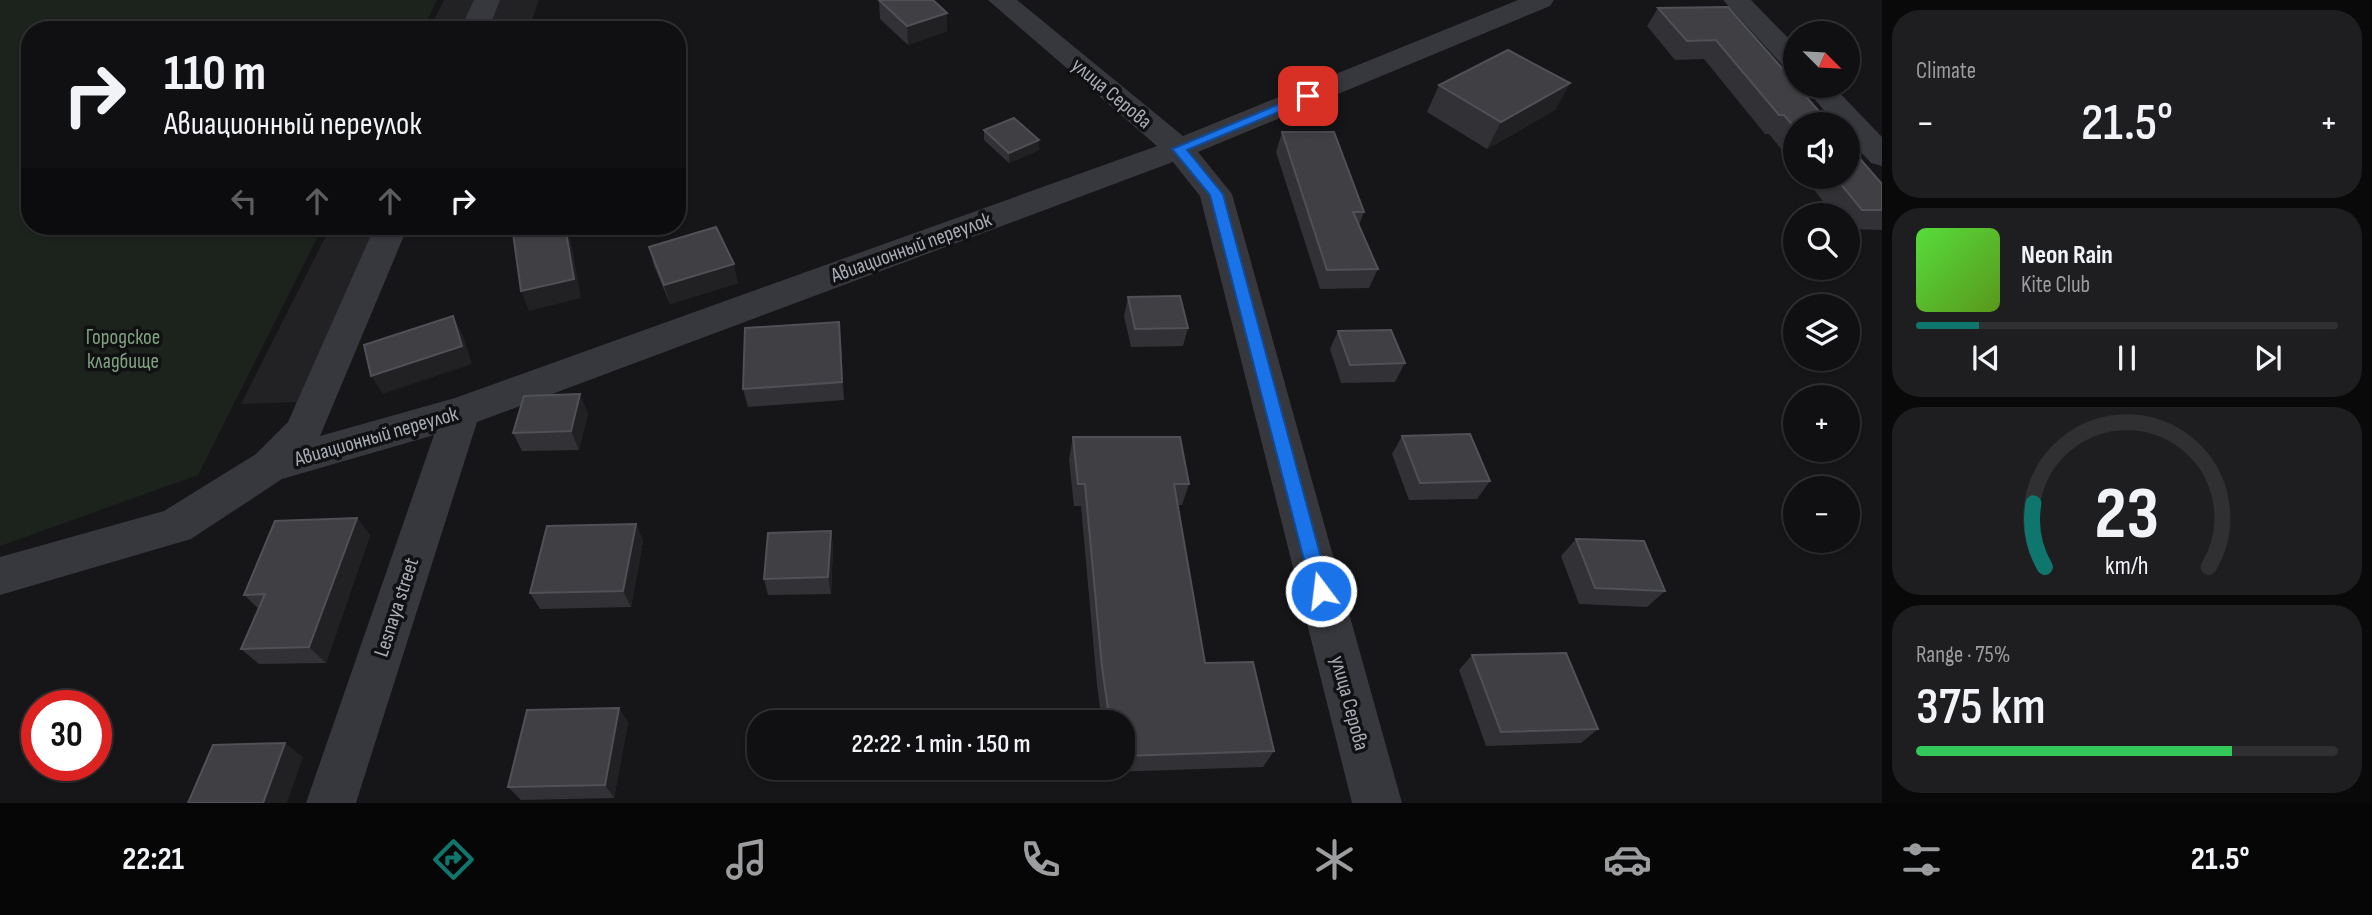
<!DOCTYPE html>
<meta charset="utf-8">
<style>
:root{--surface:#101012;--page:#1e1e20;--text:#f1f3f6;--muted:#9c9d9f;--line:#303032;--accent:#0f766e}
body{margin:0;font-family:"Sofia Sans Condensed",sans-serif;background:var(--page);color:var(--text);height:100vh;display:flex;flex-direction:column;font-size:26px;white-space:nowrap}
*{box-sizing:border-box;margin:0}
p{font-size:23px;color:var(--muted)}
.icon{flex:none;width:38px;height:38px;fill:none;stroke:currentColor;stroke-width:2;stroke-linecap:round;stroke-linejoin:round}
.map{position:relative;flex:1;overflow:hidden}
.side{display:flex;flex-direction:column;gap:10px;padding:10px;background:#09090a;width:490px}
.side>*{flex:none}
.guide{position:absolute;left:21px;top:21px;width:665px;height:214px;border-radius:28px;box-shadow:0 2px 5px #0004,0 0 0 2px var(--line);background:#101012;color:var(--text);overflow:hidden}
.needle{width:46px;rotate:114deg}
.controls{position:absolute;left:1783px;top:21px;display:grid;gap:14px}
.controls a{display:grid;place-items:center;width:77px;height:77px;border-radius:50%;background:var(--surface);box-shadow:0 2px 5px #0004,0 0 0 2px var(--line);font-size:35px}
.speed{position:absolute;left:21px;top:690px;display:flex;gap:14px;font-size:35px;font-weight:700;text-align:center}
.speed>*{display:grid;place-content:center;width:91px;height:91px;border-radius:50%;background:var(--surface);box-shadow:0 2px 5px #0004,0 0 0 2px var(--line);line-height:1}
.speed .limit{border:10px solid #d22;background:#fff;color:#111}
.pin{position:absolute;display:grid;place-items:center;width:60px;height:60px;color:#fff;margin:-30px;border-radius:14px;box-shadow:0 4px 10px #0006}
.me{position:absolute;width:77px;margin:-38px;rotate:345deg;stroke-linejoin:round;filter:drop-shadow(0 0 5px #0008)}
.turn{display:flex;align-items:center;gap:24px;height:147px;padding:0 28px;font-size:32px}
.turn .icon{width:91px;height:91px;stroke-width:2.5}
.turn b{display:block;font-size:49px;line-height:60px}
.lanes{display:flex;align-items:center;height:66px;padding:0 28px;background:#0003;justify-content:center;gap:35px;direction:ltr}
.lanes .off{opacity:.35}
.big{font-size:52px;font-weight:600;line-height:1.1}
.side .card{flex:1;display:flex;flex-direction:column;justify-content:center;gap:10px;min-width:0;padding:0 24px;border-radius:28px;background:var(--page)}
.side .dial{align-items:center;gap:0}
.dial svg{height:182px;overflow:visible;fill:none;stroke:var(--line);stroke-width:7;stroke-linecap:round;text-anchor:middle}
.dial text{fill:var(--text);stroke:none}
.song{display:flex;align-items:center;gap:21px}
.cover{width:84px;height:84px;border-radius:10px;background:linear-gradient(135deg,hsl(110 70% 55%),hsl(90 70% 35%))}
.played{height:7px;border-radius:4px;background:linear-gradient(90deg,var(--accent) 15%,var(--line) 15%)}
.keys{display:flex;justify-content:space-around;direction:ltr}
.heat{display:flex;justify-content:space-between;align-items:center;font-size:38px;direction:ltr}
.charge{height:10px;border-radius:5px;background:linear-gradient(90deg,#34c759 75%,var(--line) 0)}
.trip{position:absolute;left:747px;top:710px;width:388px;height:70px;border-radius:28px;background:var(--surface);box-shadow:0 2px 5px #0004,0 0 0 2px var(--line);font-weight:600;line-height:70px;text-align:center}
.tabs{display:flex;height:112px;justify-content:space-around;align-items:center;background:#060607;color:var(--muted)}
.tabs .icon{width:49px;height:49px}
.tabs .selected{color:var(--accent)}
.tabs b{font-size:32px;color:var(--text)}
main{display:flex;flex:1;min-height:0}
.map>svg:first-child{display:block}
.built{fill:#222225}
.green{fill:#1c231d}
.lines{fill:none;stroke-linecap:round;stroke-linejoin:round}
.minor{fill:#37383d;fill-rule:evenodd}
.wall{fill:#323236}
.shaded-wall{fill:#212124}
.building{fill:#3f3f44;stroke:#4f5156;stroke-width:2}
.route{fill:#1a73e8;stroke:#114b97;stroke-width:2}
.labels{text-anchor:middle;stroke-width:7;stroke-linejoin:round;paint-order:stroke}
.street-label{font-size:21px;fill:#a8adb8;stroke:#111113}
.park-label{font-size:21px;fill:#7fa381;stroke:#111113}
</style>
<main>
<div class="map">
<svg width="1882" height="803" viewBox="0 0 1882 803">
<rect width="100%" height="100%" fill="#161618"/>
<path class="built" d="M 444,0 L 539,0 L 528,30 L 429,30 Z
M 331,226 L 379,226 L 301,402 L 241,404 Z"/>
<path class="green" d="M 0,0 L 437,0 L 422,30 L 30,30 L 30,226 L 323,226 L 198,475 L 0,546 Z"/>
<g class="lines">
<path class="minor" d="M 474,0 L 500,0 L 488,30 L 460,30 Z
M 988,0 L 1017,0 L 1183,136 L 1518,0 L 1554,0 L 1550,6 L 1198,152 L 1232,194 L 1402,803 L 1352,803 L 1200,196 L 1173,162 L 477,422 L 356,803 L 306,803 L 434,435 L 282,479 L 191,539 L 0,595 L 0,557 L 164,511 L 256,454 L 288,422 L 375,226 L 408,226 L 320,436 L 455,398 L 1157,146 Z
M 1723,0 L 1751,0 L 1796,46 L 1796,71 L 1786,69 Z
M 1803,86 L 1833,86 L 1882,137 L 1882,166 L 1871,163 L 1848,138 L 1848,124 L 1836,124 Z"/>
</g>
<path class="wall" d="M 879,0 L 947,13 L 947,31 L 908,45 L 880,19 Z
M 1728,7 L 1796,124 L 1796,167 L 1769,134 L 1765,134 L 1704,59 L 1675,60 L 1647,26 L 1658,8 Z
M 1570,83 L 1555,110 L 1487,149 L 1427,112 L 1439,85 Z
M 984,130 L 1039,150 L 1009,163 L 984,140 Z
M 1282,132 L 1364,212 L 1359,225 L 1378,269 L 1369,288 L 1320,289 L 1276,152 Z
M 1804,177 L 1848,177 L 1882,184 L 1882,230 L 1848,229 L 1848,215 L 1834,215 Z
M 649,247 L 738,283 L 670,304 L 654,266 Z
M 1128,297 L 1188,328 L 1183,346 L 1131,347 L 1124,316 Z
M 839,322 L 841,341 L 844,400 L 748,407 L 743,389 Z
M 1338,331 L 1405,363 L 1395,382 L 1341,383 L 1330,349 Z
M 588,413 L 579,450 L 522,451 L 513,433 Z
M 1402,436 L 1490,481 L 1477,499 L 1409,500 L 1392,454 Z
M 1073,437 L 1189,484 L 1182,505 L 1177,505 L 1205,663 L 1274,751 L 1263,767 L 1109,772 L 1108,768 L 1124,768 L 1124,723 L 1102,723 L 1097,685 L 1081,506 L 1074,506 L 1069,459 Z
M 357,518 L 370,535 L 326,663 L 259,664 L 241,649 L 259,609 L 244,595 Z
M 636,524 L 643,541 L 631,607 L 540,609 L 530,593 Z
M 831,531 L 833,548 L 831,594 L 768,595 L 764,579 Z
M 1576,539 L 1665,591 L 1647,607 L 1579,604 L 1561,556 Z
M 1472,655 L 1598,729 L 1581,743 L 1486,746 L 1459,670 Z
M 628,722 L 614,798 L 521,800 L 508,787 Z"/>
<path class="shaded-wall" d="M 947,13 L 947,31 L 908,45 L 907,26 Z
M 1570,83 L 1555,110 L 1487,149 L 1501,122 Z
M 1039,140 L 1039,150 L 1009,163 L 1009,153 Z
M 565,226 L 571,241 L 581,298 L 529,311 L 521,291 Z
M 734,264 L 738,283 L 670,304 L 664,285 Z
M 453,316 L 463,335 L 472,364 L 383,394 L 371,376 Z
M 839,322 L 841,341 L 844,400 L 842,382 Z
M 580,394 L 588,413 L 579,450 L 571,431 Z
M 357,518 L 370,535 L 326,663 L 309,647 Z
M 636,524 L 643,541 L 631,607 L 623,591 Z
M 831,531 L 833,548 L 831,594 L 828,577 Z
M 619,708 L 628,722 L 614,798 L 605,785 Z
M 285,743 L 303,757 L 287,803 L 263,803 Z"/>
<path class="building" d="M 879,0 L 933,0 L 947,13 L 907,26 Z
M 1728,7 L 1796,84 L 1796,86 L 1797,86 L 1830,124 L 1796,124 L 1796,129 L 1784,115 L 1779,115 L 1716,40 L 1687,41 L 1658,8 Z
M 1508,50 L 1570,83 L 1501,122 L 1439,85 Z
M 1014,118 L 1039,140 L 1009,153 L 984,130 Z
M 1282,132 L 1334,132 L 1364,212 L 1353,212 L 1378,269 L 1327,270 Z
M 1848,145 L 1882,184 L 1882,210 L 1862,210 L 1835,177 L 1848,177 Z
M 546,226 L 565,226 L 574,279 L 521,291 L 513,233 Z
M 716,227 L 734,264 L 664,285 L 649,247 Z
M 1180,296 L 1188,328 L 1135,329 L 1128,297 Z
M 453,316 L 462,346 L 371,376 L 364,345 Z
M 839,322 L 842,382 L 743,389 L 745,328 Z
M 1391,330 L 1405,363 L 1350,365 L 1338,331 Z
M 580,394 L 571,431 L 513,433 L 524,396 Z
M 1470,434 L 1490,481 L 1420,483 L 1402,436 Z
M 1073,437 L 1180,437 L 1189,484 L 1174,484 L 1205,663 L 1253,662 L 1274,751 L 1124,756 L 1124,723 L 1110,723 L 1102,667 L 1085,484 L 1078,484 Z
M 357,518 L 309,647 L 241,649 L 265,594 L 244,595 L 275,521 Z
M 636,524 L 623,591 L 530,593 L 547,526 Z
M 831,531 L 828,577 L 764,579 L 768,533 Z
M 1576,539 L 1644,541 L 1665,591 L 1595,588 Z
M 1566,653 L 1598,729 L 1501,732 L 1472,655 Z
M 619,708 L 605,785 L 508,787 L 527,710 Z
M 285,743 L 263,803 L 188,803 L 213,745 Z"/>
<path class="route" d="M 1308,92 L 1314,96 L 1312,98 L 1187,150 L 1223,194 L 1330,591 L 1327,597 L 1321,599 L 1314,597 L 1312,591 L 1210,195 L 1172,149 Z"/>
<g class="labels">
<g class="street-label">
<text transform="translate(1112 93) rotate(40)" y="7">улица Серова</text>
<text transform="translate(911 247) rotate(-20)" y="7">Авиационный переулок</text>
<text transform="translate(376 436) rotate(-16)" y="7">Авиационный переулок</text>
<text transform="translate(396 607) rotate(-72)" y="7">Lesnaya street</text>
<text transform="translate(1350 703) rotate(75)" y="7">улица Серова</text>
</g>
<g class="park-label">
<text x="123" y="344">Городское<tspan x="123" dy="24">кладбище</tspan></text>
</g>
</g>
</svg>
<div class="controls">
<a><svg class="needle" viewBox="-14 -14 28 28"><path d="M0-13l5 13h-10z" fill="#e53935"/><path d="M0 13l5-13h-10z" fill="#9c9d9f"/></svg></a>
<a><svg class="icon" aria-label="sound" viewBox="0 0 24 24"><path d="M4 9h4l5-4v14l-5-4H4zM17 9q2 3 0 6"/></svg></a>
<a><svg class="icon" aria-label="search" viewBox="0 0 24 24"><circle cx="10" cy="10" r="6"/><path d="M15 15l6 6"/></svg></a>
<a><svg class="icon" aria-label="layers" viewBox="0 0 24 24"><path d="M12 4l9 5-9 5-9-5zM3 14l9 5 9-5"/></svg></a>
<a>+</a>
<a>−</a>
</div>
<div class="speed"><div class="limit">30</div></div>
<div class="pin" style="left:1308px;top:96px;background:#d93025"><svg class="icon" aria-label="arrive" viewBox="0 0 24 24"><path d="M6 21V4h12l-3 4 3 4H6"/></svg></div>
<svg class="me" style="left:1321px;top:591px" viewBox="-20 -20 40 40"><circle r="17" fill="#1a73e8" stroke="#fff" stroke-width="3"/><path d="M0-11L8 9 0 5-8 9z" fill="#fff"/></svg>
<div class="trip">22:22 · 1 min · 150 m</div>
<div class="guide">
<div class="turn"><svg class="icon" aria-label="right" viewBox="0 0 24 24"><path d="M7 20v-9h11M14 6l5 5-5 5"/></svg><div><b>110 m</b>Авиационный переулок</div></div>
<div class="lanes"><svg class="icon off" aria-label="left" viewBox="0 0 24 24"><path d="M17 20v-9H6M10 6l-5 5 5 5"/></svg><svg class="icon off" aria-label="ahead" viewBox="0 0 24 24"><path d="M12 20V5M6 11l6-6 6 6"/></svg><svg class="icon off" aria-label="ahead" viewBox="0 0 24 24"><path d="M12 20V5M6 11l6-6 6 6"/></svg><svg class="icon" aria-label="right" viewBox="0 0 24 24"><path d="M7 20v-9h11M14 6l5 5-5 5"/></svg></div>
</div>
</div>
<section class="side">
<div class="card"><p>Climate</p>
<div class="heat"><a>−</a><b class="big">21.5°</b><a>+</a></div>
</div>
<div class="card">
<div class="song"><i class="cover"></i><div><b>Neon Rain</b><p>Kite Club</p></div></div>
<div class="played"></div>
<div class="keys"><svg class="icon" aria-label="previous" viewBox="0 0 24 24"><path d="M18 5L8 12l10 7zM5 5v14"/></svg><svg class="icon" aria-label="pause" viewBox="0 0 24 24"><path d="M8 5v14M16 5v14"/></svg><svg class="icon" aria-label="next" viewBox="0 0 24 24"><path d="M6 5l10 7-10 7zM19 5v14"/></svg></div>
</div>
<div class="card dial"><svg viewBox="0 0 100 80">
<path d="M14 69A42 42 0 1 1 86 69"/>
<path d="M14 69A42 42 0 0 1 9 41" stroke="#0f766e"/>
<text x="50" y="56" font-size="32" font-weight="700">23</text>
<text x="50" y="72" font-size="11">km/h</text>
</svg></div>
<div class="card"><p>Range · 75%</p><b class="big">375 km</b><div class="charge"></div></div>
</section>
</main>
<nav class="tabs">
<b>22:21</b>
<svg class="icon selected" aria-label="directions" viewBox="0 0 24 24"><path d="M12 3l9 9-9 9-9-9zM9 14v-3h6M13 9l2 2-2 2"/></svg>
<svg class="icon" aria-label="music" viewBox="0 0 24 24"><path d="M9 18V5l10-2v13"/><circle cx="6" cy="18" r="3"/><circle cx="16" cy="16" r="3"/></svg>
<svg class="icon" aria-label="phone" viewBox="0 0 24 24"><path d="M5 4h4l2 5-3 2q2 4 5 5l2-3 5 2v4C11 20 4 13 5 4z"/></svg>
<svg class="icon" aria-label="climate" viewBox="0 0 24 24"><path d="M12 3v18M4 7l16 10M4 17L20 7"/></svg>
<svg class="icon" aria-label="car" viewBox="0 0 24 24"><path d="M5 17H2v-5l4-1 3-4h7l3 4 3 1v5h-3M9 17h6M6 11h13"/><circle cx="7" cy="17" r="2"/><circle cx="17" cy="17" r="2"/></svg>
<svg class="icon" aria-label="filters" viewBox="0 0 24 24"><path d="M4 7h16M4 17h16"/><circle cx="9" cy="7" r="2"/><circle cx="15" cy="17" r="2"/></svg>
<b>21.5°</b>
</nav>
